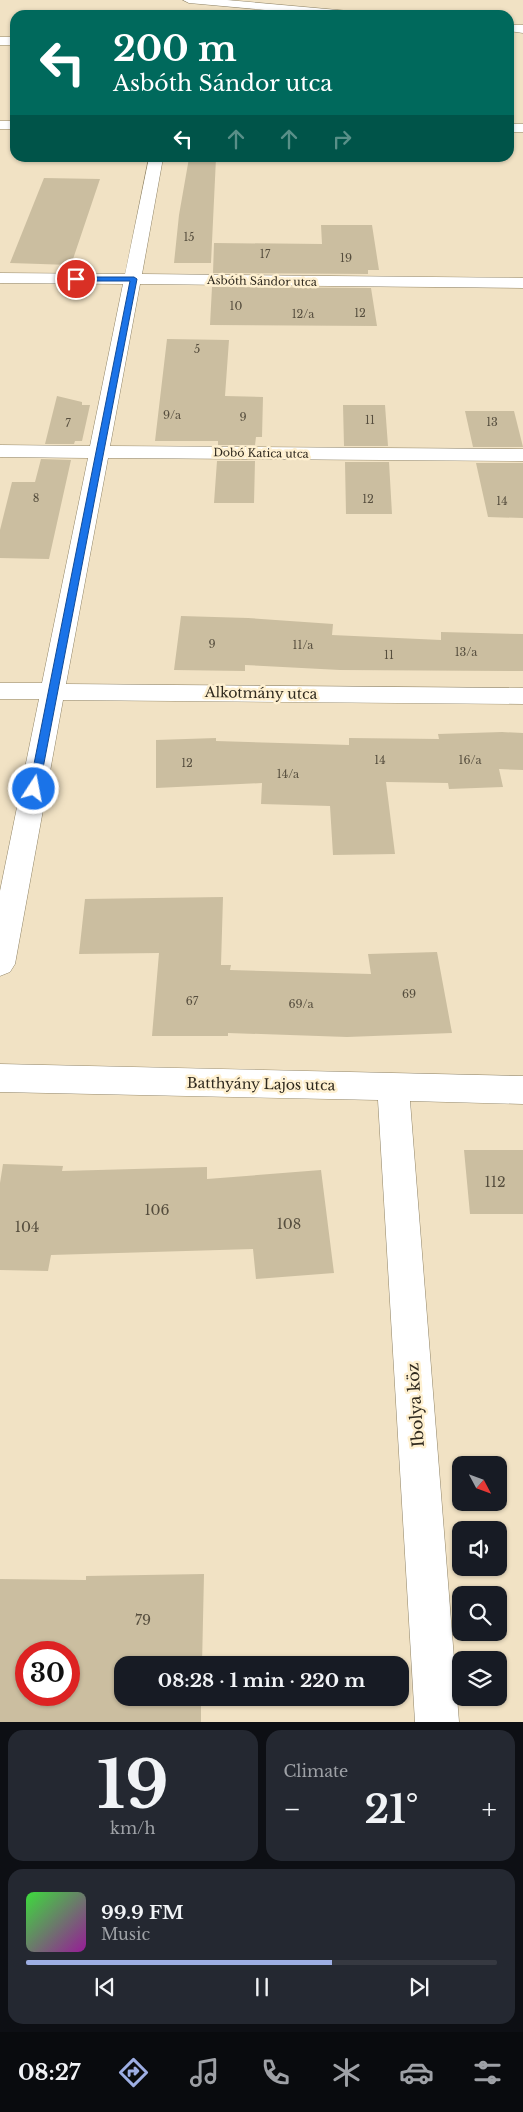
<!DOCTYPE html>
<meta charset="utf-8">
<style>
:root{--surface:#171b24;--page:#242831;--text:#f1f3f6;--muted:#9ea1a6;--line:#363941;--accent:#9daee3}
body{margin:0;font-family:"Libre Baskerville",serif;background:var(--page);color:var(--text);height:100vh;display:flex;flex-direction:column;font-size:19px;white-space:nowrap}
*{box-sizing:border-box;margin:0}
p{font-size:16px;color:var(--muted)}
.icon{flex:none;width:28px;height:28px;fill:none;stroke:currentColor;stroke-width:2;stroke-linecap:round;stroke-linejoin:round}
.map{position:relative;height:1722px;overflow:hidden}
.panel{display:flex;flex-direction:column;gap:8px;padding:8px;background:#0d0f14;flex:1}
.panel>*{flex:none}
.top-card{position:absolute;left:10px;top:10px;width:504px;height:152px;border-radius:15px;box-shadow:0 1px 4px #0004;background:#00695c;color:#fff;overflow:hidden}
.needle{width:32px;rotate:131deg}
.tools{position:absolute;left:452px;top:1456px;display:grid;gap:10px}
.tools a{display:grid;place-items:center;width:55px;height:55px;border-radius:10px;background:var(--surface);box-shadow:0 1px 4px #0004;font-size:25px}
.speed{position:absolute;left:15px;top:1641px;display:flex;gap:10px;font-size:25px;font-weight:700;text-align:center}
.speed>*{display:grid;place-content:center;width:65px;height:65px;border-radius:50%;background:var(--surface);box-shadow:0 1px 4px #0004;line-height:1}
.speed .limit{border:8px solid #d22;background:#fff;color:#111}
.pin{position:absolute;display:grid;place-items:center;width:42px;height:42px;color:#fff;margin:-21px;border:2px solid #fff;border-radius:50%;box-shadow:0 1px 5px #0007}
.me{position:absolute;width:55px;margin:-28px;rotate:11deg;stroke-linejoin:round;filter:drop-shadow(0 0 4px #0008)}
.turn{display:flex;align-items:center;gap:18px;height:105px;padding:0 20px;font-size:22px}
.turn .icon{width:65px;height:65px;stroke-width:2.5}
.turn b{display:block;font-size:35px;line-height:42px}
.lanes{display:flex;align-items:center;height:48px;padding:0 20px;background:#0003;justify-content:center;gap:25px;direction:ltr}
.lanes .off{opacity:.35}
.big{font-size:38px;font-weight:800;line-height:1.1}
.panel .card{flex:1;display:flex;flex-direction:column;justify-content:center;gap:8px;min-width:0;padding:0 18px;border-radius:15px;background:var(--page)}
.panel .dial{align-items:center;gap:0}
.dial b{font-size:65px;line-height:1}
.song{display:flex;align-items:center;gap:15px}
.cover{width:60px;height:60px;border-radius:8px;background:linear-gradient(135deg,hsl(120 70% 55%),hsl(300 70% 35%))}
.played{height:5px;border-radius:2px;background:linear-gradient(90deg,var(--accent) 65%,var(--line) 65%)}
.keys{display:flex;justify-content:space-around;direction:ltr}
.heat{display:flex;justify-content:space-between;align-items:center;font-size:28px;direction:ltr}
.panel .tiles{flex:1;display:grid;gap:8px;grid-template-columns:1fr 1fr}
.card:last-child{grid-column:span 2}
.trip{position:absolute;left:114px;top:1656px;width:295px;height:50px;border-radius:15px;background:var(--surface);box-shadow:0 1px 4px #0004;font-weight:800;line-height:50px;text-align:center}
.dock{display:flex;height:80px;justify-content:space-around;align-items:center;background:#090b0e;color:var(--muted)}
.dock .icon{width:35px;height:35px}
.dock .active{color:var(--accent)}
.dock b{font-size:22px;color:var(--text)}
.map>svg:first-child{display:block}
.building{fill:#cbbea0;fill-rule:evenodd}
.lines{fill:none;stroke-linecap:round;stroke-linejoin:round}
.minor-casing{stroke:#908467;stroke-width:1}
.minor{fill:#fff;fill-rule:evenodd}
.route{fill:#1a73e8;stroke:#114b97}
.labels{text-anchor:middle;stroke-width:5;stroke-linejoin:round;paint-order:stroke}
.number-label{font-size:11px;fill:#564e3e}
.far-street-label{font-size:11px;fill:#2f291e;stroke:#fef0d0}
.street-label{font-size:14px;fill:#2f291e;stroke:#fef0d0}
.near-number-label{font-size:14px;fill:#564e3e}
.near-street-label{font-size:16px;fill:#2f291e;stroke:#fef0d0}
</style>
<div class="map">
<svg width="523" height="1722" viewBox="0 0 523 1722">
<rect width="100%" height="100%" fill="#f1e2c4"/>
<path class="building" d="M 189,158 L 216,158 L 211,263 L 174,263 L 179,215 Z
M 44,178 L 100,179 L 71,265 L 10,263 Z
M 321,225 L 372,225 L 379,270 L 368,270 L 368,274 L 213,273 L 214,243 L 322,244 Z
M 212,287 L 371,288 L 377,326 L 210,325 Z
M 167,339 L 229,340 L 225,396 L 263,397 L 262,437 L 256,437 L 255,445 L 218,445 L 218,441 L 155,441 Z
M 57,396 L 82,402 L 82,405 L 90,405 L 82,441 L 75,441 L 74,444 L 45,444 Z
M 343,405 L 385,405 L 388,446 L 344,446 Z
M 465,411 L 514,411 L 523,447 L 473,447 Z
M 41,459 L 71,460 L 49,559 L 0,558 L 0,530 L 12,482 L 35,482 Z
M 217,461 L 255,461 L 254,503 L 214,503 Z
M 345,462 L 389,462 L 392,514 L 346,514 Z
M 476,463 L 523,463 L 523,518 L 488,517 Z
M 181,616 L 248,618 L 333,624 L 332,635 L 441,640 L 441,632 L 523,634 L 523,671 L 340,670 L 245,665 L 245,671 L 174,670 Z
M 502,732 L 523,733 L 523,770 L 499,769 L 503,787 L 449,789 L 448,783 L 386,782 L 395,854 L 333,855 L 330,806 L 261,804 L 262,783 L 156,788 L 156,740 L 216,738 L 216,741 L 349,745 L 349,738 L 439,739 L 438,734 Z
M 223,897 L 221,965 L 231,965 L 230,970 L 371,974 L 368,954 L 437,952 L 452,1033 L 347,1037 L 228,1033 L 228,1036 L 152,1036 L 159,953 L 79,954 L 85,899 Z
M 464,1150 L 523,1150 L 523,1214 L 470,1214 Z
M 3,1164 L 63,1166 L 62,1171 L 207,1167 L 207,1179 L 321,1170 L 334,1273 L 256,1279 L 253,1249 L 51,1255 L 48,1271 L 0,1270 L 0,1183 Z
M 204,1574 L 202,1665 L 122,1665 L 122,1698 L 201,1698 L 201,1722 L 0,1722 L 0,1579 L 86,1580 L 86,1576 ZM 26,1652 L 69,1652 L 69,1695 L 26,1695 Z"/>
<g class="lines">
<defs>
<path id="minor" d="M 183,0 L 227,0 L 360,12 L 366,15 L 321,15 L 189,3 Z
M 509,25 L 523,25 L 523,33 L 509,31 Z
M 0,37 L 15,37 L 15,45 L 0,45 Z
M 0,121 L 15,121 L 15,129 L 0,129 Z
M 509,124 L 523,124 L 523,132 L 509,132 Z
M 149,158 L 163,158 L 142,274 L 523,278 L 523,288 L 140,284 L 110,446 L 523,449 L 523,461 L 108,458 L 66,684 L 523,688 L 523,704 L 63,700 L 15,964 L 10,972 L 0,976 L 0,891 L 39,699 L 0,699 L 0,683 L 42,683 L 88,458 L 0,457 L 0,445 L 90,446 L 123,284 L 0,283 L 0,273 L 125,274 Z
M 0,1064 L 523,1076 L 523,1104 L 410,1101 L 459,1722 L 415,1722 L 378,1100 L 0,1092 Z"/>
</defs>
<use href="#minor" class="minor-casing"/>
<use href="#minor" class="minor"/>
</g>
<path class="route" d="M 134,277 L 137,279 L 39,789 L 34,793 L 29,789 L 130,281 L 76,281 L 73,279 L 76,277 Z"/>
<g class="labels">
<g class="number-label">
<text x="189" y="241">15</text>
<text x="265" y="258">17</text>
<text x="346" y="262">19</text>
<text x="236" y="310">10</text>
<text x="360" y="317">12</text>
<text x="303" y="318">12/a</text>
<text x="197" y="353">5</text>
<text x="172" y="419">9/a</text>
<text x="243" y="421">9</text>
<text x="370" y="424">11</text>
<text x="492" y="426">13</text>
<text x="68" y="427">7</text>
<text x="36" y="502">8</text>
<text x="368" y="503">12</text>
<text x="502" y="505">14</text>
<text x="212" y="648">9</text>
<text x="303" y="649">11/a</text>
<text x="466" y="656">13/a</text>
<text x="389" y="659">11</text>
<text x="380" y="764">14</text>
<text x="470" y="764">16/a</text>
<text x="187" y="767">12</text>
<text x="288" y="778">14/a</text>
<text x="409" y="998">69</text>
<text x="192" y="1005">67</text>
<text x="301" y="1008">69/a</text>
</g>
<g class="far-street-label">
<text transform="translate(262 281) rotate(1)" y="4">Asbóth Sándor utca</text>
<text transform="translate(261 453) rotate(1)" y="4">Dobó Katica utca</text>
</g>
<g class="street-label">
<text transform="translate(261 693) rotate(1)" y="5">Alkotmány utca</text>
<text transform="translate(261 1084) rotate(1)" y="5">Batthyány Lajos utca</text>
</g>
<g class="near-number-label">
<text x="495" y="1187">112</text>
<text x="157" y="1215">106</text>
<text x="289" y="1229">108</text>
<text x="27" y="1232">104</text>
<text x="143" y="1625">79</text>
</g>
<g class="near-street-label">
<text transform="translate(415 1405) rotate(-94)" y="6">Ibolya köz</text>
</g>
</g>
</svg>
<div class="tools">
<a><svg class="needle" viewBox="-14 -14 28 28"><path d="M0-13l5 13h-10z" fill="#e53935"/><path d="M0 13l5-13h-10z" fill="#9ea1a6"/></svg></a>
<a><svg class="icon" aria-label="sound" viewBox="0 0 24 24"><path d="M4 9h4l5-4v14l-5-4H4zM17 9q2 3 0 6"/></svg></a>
<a><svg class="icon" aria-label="search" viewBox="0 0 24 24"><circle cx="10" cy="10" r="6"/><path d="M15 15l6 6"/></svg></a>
<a><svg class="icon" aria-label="layers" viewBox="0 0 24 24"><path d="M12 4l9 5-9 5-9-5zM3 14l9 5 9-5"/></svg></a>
</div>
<div class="speed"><div class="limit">30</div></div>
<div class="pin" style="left:76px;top:279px;background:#d93025"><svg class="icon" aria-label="arrive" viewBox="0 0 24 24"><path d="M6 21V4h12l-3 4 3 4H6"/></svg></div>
<svg class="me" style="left:34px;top:789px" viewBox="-20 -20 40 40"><circle r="17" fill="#1a73e8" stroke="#fff" stroke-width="3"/><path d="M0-11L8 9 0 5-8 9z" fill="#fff"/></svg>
<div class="trip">08:28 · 1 min · 220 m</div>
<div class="top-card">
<div class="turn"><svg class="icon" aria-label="left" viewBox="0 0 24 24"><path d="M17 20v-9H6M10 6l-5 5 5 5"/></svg><div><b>200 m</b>Asbóth Sándor utca</div></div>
<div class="lanes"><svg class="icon" aria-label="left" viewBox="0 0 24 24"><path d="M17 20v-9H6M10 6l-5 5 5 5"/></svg><svg class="icon off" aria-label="ahead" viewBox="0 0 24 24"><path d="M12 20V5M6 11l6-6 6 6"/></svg><svg class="icon off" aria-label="ahead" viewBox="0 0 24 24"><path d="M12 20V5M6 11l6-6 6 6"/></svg><svg class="icon off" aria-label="right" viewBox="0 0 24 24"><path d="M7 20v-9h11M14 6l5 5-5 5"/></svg></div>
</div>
</div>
<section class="panel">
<div class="tiles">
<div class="card dial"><b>19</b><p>km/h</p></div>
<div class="card"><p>Climate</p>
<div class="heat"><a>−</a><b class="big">21°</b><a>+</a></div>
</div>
<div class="card">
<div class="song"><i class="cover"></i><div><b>99.9 FM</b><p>Music</p></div></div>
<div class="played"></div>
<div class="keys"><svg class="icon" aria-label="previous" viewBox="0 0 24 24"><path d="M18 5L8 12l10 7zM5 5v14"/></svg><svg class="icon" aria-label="pause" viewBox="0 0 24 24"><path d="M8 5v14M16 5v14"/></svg><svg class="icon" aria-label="next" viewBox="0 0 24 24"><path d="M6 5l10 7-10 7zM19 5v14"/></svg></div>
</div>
</div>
</section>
<nav class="dock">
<b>08:27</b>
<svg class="icon active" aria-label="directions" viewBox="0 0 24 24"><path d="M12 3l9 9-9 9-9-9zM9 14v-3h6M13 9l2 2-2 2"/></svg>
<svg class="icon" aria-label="music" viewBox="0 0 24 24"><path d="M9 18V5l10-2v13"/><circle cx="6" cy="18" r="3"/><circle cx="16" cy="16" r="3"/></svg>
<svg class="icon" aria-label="phone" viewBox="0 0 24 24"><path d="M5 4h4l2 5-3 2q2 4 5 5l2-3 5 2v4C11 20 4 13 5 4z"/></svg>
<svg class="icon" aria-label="climate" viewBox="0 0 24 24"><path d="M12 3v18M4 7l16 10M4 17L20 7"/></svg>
<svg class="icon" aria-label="car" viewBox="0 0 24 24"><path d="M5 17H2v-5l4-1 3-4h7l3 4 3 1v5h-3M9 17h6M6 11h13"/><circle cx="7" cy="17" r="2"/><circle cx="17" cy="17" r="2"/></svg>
<svg class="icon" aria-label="filters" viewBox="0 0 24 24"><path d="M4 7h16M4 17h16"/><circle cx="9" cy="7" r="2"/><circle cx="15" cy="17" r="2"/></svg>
</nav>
